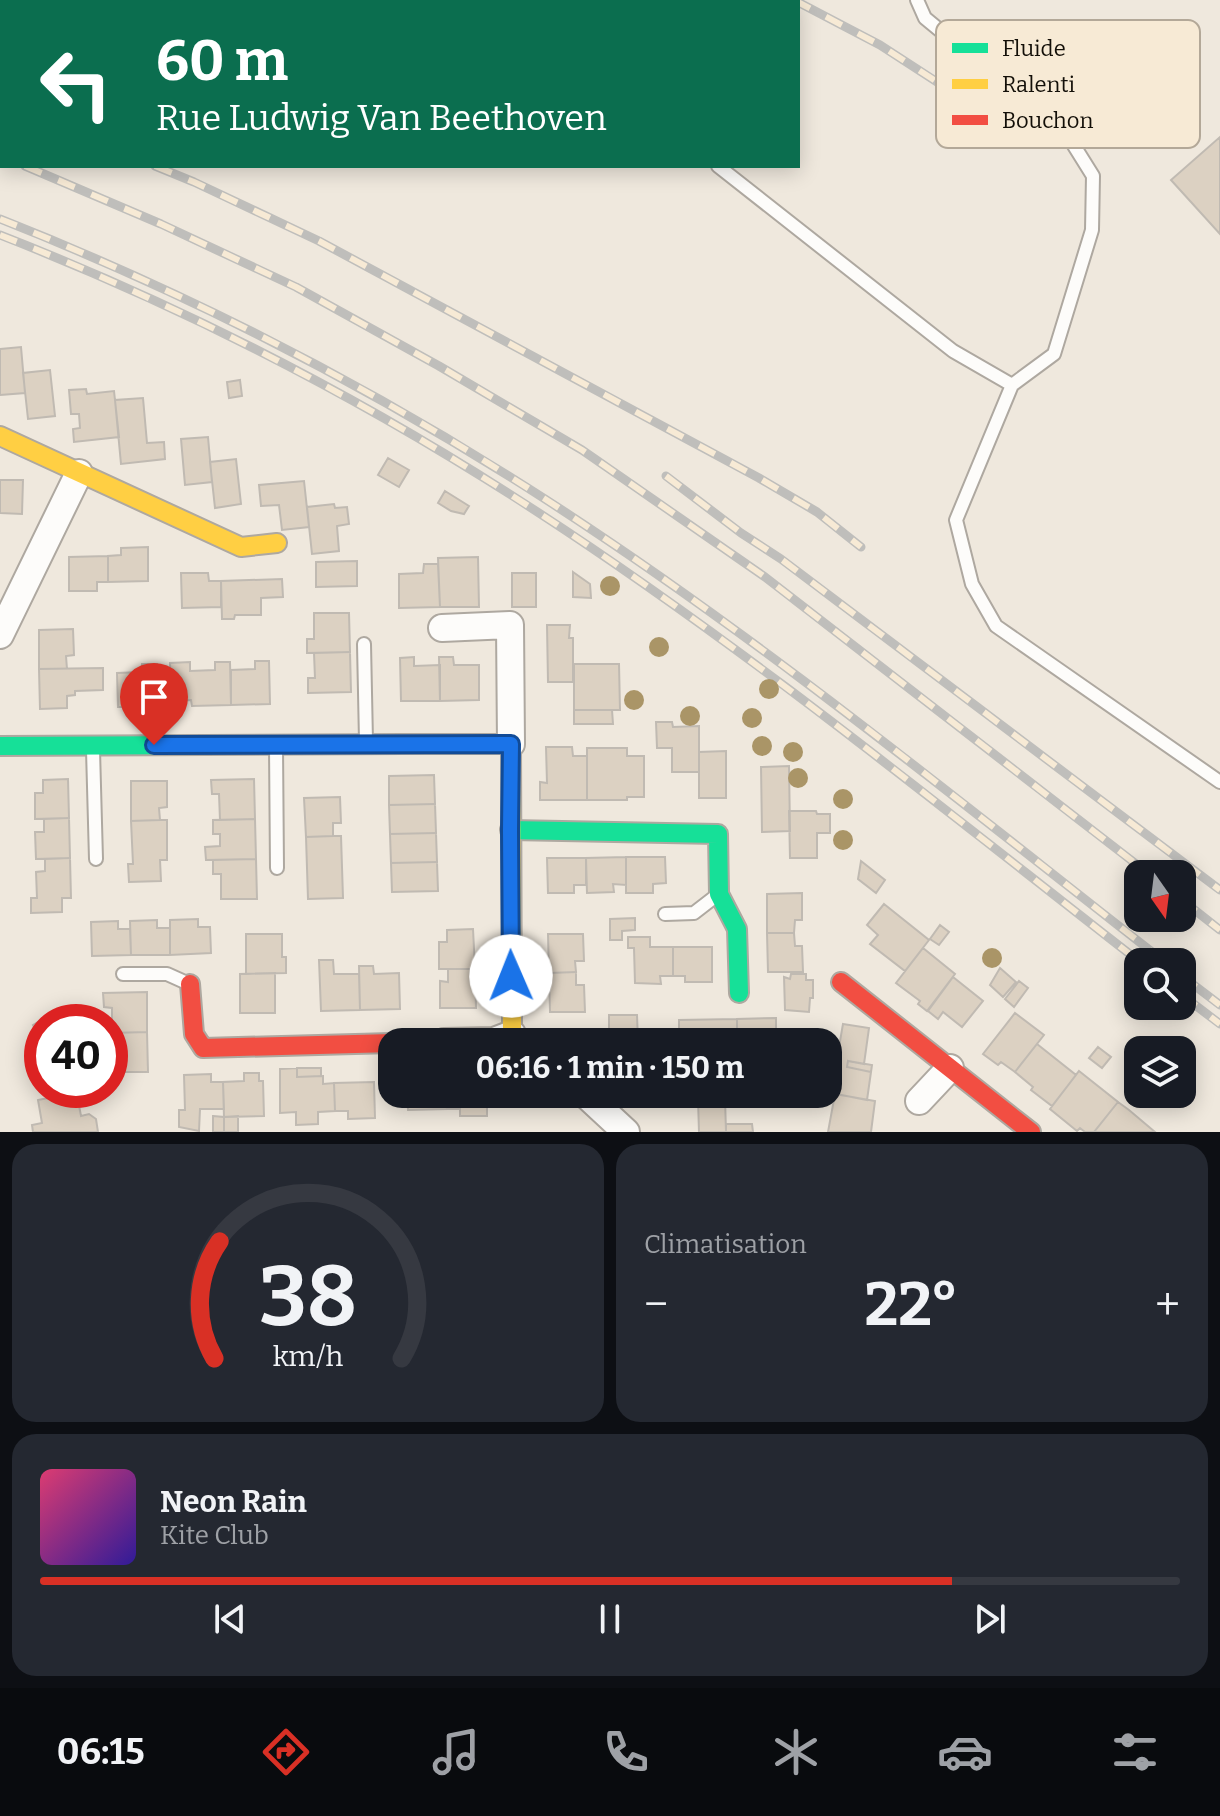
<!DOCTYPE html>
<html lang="fr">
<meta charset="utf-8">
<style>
:root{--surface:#171b24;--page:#242831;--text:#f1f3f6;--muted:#9ea1a6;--line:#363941;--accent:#d93025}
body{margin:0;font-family:Bitter,serif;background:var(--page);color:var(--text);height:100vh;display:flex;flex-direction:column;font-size:30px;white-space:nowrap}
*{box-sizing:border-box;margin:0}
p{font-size:26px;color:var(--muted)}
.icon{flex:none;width:44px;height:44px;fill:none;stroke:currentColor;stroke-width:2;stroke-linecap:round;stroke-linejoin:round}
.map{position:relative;height:1132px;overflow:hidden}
.drawer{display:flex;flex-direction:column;gap:12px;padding:12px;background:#0d0f14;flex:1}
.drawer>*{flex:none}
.guide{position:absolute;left:0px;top:0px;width:800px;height:168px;box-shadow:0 4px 20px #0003;background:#0b6e4f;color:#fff;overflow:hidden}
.needle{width:52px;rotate:166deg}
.tools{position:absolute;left:1124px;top:860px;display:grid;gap:16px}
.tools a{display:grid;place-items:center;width:72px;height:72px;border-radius:16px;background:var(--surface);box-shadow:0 4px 20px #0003;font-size:40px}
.speed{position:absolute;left:24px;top:1004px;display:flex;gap:16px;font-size:40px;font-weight:700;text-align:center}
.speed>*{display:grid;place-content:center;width:104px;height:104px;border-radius:50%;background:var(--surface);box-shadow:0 4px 20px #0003;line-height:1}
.speed .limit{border:12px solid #d22;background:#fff;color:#111}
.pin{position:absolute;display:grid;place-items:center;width:68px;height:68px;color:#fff;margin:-82px -34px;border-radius:50% 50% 50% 0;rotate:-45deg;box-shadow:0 0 8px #0007}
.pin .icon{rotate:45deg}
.me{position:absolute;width:88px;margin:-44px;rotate:359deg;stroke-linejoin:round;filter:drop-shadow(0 0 6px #0008)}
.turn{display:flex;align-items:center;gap:28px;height:168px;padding:0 24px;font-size:36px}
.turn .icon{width:104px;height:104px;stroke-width:2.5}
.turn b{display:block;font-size:56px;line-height:68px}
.big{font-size:60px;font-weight:700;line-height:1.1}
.drawer .card{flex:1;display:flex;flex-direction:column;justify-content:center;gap:12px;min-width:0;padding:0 28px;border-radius:24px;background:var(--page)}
.drawer .dial{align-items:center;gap:0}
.dial svg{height:208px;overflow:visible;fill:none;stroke:var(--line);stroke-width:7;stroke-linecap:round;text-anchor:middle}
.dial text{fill:var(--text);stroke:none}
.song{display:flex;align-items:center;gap:24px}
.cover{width:96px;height:96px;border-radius:12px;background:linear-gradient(135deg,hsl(340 70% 55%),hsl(250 70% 35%))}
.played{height:8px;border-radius:4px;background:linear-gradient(90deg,var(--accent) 80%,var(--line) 80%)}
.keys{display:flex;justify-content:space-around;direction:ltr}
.heat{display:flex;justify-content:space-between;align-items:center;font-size:44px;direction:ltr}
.drawer .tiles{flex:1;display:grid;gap:12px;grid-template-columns:1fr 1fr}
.card:last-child{grid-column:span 2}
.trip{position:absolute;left:378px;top:1028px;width:464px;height:80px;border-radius:24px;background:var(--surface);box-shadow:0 4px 20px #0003;font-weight:700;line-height:80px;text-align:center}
.menu{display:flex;height:128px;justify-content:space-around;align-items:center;background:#090b0e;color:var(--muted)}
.menu .icon{width:56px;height:56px}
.menu .selected{color:var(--accent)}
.menu b{font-size:36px;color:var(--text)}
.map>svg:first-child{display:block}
.building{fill:#dcd1c2;stroke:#c0bab2;stroke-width:2}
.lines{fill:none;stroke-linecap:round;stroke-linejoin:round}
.lane-casing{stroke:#aea8a0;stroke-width:16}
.street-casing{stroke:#aea8a0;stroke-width:30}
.fast-casing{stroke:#aea8a0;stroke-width:22}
.slow-casing{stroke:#aea8a0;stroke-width:22}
.jam-casing{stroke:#aea8a0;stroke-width:22}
.lane{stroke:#fdfcfa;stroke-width:12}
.street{stroke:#fdfcfa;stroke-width:26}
.fast{stroke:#16e098;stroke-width:18}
.slow{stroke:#ffcf43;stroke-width:18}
.jam{stroke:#f24e42;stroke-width:18}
.rail-casing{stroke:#bfbebb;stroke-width:9}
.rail{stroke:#f7ead5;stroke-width:6;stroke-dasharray:18;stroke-linecap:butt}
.tree{fill:#aa9567}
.route-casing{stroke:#114b97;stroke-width:20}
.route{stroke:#1a73e8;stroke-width:14}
.key{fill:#f7ead5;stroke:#b3a898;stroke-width:2}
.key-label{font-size:22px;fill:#130f08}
</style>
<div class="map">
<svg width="1220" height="1132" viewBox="0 0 1220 1132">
<rect width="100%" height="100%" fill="#efe8dd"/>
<path class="building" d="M 1220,137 L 1220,234 L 1171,180 Z
M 21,347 L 25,393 L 0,395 L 0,349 Z
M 50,370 L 55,416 L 28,419 L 23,373 Z
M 240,380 L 242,396 L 229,398 L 227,382 Z
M 86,389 L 87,394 L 114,391 L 119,437 L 74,442 L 73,429 L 80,428 L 79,414 L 71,414 L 69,390 Z
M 143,398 L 147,443 L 164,442 L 165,459 L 121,464 L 115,400 Z
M 208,437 L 212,482 L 185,485 L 181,439 Z
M 388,458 L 409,470 L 399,487 L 378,475 Z
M 236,459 L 241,504 L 215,508 L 210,462 Z
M 0,480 L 23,480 L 22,514 L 0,513 Z
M 304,481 L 309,527 L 282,530 L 279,505 L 261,506 L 259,485 Z
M 445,491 L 469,506 L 464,514 L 451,511 L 438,503 Z
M 334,504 L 335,508 L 347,507 L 349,524 L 337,526 L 339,551 L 312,554 L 307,507 Z
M 148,547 L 148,581 L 108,582 L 108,556 L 121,555 L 121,548 Z
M 108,556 L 108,582 L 97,582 L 97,591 L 69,591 L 69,557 Z
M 478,557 L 479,607 L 440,607 L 438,558 Z
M 357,561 L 357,586 L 316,587 L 316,562 Z
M 424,564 L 438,564 L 440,607 L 399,608 L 399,574 L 423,573 Z
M 573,572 L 590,584 L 591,598 L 573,597 Z
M 181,573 L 208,573 L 209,581 L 221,581 L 221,607 L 182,608 Z
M 512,573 L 536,573 L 536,607 L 512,607 Z
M 282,579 L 283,597 L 261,598 L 261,615 L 235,615 L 234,619 L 222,619 L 221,581 Z
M 314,613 L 349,613 L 350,652 L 307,653 L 307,639 L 314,639 Z
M 547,625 L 570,625 L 569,638 L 573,638 L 573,682 L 548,682 Z
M 73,629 L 74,655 L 66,656 L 67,669 L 39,669 L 39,630 Z
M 350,652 L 351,692 L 308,693 L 308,678 L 315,678 L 314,653 Z
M 414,657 L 414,666 L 440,665 L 440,701 L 401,701 L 400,658 Z
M 439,657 L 453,657 L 454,665 L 479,665 L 479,700 L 440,701 Z
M 255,661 L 269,661 L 270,704 L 231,705 L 231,670 L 255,669 Z
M 190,662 L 190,671 L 215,670 L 215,662 L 230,662 L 231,705 L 192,706 L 191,700 L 171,701 L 170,663 Z
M 142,664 L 157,664 L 158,707 L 118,707 L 117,673 L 142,672 Z
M 574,664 L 619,664 L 620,710 L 574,710 Z
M 103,668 L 103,690 L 75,691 L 75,695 L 67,696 L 67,708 L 40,709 L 39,669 Z
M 574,710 L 612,710 L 613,724 L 574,724 Z
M 656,722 L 672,722 L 673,727 L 699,726 L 699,772 L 672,772 L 672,748 L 657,748 Z
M 546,747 L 572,747 L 573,756 L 587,756 L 587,800 L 540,800 L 540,782 L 547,783 Z
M 587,748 L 627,748 L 627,756 L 644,756 L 644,797 L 627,797 L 627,800 L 587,800 Z
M 726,751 L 726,798 L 699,798 L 699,752 Z
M 789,766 L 790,831 L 762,832 L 761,767 Z
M 434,775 L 435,804 L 389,805 L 389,776 Z
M 68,779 L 69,818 L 35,819 L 35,793 L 43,793 L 43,780 Z
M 254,779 L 255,819 L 220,820 L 219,794 L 212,794 L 211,780 Z
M 131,781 L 167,781 L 167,807 L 159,808 L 160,820 L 131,821 Z
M 340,797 L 341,823 L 333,823 L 333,836 L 306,837 L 304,798 Z
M 435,804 L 436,833 L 390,834 L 389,805 Z
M 789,811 L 816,811 L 817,814 L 830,814 L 830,833 L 817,833 L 817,858 L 790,858 Z
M 69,818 L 70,858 L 36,859 L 35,832 L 44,832 L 44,819 Z
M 255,819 L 256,859 L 206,860 L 205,847 L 220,846 L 220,834 L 213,834 L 213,820 Z
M 160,820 L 167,820 L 167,860 L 160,860 L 161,881 L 129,882 L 128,864 L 133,864 L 131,821 Z
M 436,833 L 437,862 L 391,863 L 390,834 Z
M 333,836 L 341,836 L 343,898 L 308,899 L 306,837 Z
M 626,857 L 626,885 L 613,884 L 614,892 L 587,893 L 586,858 Z
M 626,857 L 665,857 L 666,883 L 653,884 L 653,893 L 626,893 Z
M 70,858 L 71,898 L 62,898 L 62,912 L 31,913 L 31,898 L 37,898 L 36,872 L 45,871 L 45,859 Z
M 547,858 L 586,858 L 586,885 L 574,885 L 574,893 L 548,893 Z
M 256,859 L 257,899 L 221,899 L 221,874 L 213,874 L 213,860 Z
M 861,861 L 885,880 L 876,893 L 858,879 Z
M 437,862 L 438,891 L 392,892 L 391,863 Z
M 802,893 L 802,920 L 795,920 L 794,933 L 767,933 L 767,894 Z
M 884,904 L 929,940 L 905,971 L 870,944 L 878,935 L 867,925 Z
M 635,918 L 635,930 L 622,931 L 622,940 L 610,940 L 610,919 Z
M 198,919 L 198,927 L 210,927 L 211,953 L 170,955 L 170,920 Z
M 157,920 L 157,928 L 170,928 L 170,955 L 131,955 L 130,921 Z
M 118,921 L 118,929 L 130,929 L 131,955 L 92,956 L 91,922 Z
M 940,925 L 949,932 L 939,945 L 930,939 Z
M 473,929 L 475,969 L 439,969 L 439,942 L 447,942 L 447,930 Z
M 767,933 L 794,933 L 795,946 L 802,946 L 803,972 L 768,972 Z
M 246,934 L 282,934 L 282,957 L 286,957 L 286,973 L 246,974 Z
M 548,934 L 583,934 L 584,961 L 575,961 L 576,972 L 549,973 Z
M 628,937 L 650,937 L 650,947 L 673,947 L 673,976 L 660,976 L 661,984 L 635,983 L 634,948 L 628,948 Z
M 673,947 L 712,947 L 712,982 L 685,982 L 685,976 L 673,976 Z
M 923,948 L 955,974 L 927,1011 L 918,1004 L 920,1001 L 896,983 Z
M 319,960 L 333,960 L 334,974 L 359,974 L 360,1010 L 321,1011 Z
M 359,966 L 373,966 L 374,974 L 399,973 L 400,1009 L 360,1010 Z
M 1000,968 L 1016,982 L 1003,997 L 990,985 Z
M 448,969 L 475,969 L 476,1008 L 440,1008 L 440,981 L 448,982 Z
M 576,972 L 576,985 L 584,985 L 585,1012 L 550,1012 L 549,973 Z
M 275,973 L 275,1013 L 240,1013 L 240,974 Z
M 791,974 L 806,974 L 806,980 L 813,980 L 813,998 L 810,998 L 809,1012 L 785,1010 L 784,977 L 790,979 Z
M 953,977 L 983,1001 L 962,1027 L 943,1012 L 938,1019 L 928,1011 Z
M 1019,981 L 1028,988 L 1014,1007 L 1005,999 Z
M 147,992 L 147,1032 L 112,1033 L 112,1008 L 104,1007 L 103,993 Z
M 54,1012 L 60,1022 L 42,1022 L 42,1041 L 33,1025 Z
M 1015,1013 L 1044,1035 L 1015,1072 L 1001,1062 L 998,1065 L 983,1054 Z
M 609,1015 L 637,1015 L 638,1042 L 609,1042 Z
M 776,1018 L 776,1042 L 737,1042 L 737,1019 Z
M 737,1019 L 737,1042 L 698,1042 L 698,1039 L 679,1040 L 679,1020 Z
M 843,1024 L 869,1028 L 864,1064 L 848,1061 L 847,1067 L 871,1072 L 867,1100 L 831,1093 Z
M 147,1032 L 148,1072 L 114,1072 L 110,1033 Z
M 1037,1044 L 1076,1075 L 1052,1106 L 1031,1090 L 1033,1087 L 1015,1072 Z
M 1098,1047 L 1111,1057 L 1102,1068 L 1089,1058 Z
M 848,1061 L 872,1065 L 871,1072 L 847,1067 Z
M 297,1068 L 297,1077 L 323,1076 L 323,1084 L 334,1083 L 335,1111 L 318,1112 L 318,1124 L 296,1125 L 296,1112 L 280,1113 L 280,1069 Z
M 297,1068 L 321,1068 L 321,1076 L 297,1077 Z
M 1079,1071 L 1118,1102 L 1094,1132 L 1085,1132 L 1080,1128 L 1077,1131 L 1050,1109 Z
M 244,1073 L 259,1073 L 259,1081 L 263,1081 L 264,1116 L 224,1117 L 223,1082 L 244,1081 Z
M 211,1074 L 211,1082 L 223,1082 L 224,1109 L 200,1109 L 199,1131 L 179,1127 L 179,1110 L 185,1110 L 184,1075 Z
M 374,1082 L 375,1118 L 348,1119 L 348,1111 L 335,1111 L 334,1083 Z
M 407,1094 L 446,1094 L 447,1109 L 408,1110 Z
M 446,1094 L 487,1094 L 487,1116 L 460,1116 L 460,1109 L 447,1109 Z
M 835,1094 L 875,1101 L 871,1132 L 828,1132 Z
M 77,1095 L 81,1116 L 89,1114 L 96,1119 L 98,1132 L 33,1132 L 32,1125 L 42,1123 L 38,1100 L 58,1096 L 59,1098 Z
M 725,1098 L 726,1132 L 699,1132 L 698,1099 Z
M 1118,1102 L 1129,1110 L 1155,1132 L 1094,1132 Z
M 213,1116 L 224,1117 L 224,1132 L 213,1132 Z
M 238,1116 L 238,1132 L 224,1132 L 224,1117 Z
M 726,1124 L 752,1124 L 753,1132 L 726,1132 Z"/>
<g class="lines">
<defs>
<path id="lane" d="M 29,0 L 39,2
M 917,0 L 925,18 L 1068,136 L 1093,176 L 1092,230 L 1054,354 L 1012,385 L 956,520 L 972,584 L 996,626 L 1220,782
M 718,166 L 953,351 L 1012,385
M 364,644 L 366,741
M 276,747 L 277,868
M 93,750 L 96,859
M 665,914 L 694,913 L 716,896
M 123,974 L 167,974 L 187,983"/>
<path id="street" d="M 442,628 L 510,625 L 511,744
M 0,635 L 79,473
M 444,1042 L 494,1041 L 512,1034
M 585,1094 L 626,1132
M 919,1101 L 950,1068"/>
<path id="fast" d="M 0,746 L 402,744
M 510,830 L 718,834 L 719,894 L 737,929 L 739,993"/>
<path id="slow" d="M 0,436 L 241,547 L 277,543
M 402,744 L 511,744 L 512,1034 L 521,1042"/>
<path id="jam" d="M 841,982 L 1031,1132
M 190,984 L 194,1034 L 203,1048 L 392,1043"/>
</defs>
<use href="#lane" class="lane-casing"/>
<use href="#street" class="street-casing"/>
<use href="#fast" class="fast-casing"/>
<use href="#slow" class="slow-casing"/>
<use href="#jam" class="jam-casing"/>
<use href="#lane" class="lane"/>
<use href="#street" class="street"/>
<use href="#fast" class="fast"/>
<use href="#slow" class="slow"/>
<use href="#jam" class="jam"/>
<defs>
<path id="rail" d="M 794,0 L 880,45 L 937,82 L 1013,144
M 0,103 L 2,104
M 0,157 L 2,158
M 25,166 L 161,224 L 296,287 L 439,366 L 582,450 L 765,577 L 1149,874
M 155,166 L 194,182 L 319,241 L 759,478 L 817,512 L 861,547
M 0,219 C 190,294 373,388 545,499 C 762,639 961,803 1165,962
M 0,235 C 187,308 371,403 539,513 C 748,649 943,809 1140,962
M 666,476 L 741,533 L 781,559 L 1220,890
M 1182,900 L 1220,930
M 1182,976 L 1220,1005
M 1182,995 L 1220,1024"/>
</defs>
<use href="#rail" class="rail-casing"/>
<use href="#rail" class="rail"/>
</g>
<g class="tree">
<circle cx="610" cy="586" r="10"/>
<circle cx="659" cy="647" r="10"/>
<circle cx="769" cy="689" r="10"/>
<circle cx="634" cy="700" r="10"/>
<circle cx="690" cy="716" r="10"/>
<circle cx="752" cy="718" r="10"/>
<circle cx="762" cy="746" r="10"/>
<circle cx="793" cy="752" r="10"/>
<circle cx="798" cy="778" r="10"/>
<circle cx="843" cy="799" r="10"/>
<circle cx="843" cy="840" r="10"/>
<circle cx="992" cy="958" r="10"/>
</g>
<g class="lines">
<defs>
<path id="route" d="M 154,745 L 511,744 L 510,830 L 511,976"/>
</defs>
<use href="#route" class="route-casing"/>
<use href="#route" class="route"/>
</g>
<rect x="936" y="20" width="264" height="128" rx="12" class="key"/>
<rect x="952" y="43" width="36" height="10" fill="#16e098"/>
<rect x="952" y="79" width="36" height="10" fill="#ffcf43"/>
<rect x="952" y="115" width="36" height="10" fill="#f24e42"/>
<g class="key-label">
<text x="1002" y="56">Fluide</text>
<text x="1002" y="92">Ralenti</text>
<text x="1002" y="128">Bouchon</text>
</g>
</svg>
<div class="tools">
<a><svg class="needle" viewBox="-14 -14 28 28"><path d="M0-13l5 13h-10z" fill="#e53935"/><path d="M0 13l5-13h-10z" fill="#9ea1a6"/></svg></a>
<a><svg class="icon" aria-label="search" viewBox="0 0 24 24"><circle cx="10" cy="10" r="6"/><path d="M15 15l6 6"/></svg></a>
<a><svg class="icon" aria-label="layers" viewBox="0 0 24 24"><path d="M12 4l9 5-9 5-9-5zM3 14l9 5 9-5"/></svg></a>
</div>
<div class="speed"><div class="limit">40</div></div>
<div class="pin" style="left:154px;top:745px;background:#d93025"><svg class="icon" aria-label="arrive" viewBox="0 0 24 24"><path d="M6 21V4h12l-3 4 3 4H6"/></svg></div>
<svg class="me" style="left:511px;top:976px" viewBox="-20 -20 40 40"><circle r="19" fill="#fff"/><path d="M0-13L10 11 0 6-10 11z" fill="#1a73e8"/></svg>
<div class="trip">06:16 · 1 min · 150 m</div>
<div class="guide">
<div class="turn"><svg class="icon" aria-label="left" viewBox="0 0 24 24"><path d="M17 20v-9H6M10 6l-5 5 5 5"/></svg><div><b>60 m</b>Rue Ludwig Van Beethoven</div></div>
</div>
</div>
<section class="drawer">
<div class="tiles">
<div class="card dial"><svg viewBox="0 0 100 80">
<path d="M14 69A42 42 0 1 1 86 69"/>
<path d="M14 69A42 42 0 0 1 16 24" stroke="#d93025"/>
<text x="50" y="56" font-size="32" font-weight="700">38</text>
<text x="50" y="72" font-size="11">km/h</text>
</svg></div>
<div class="card"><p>Climatisation</p>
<div class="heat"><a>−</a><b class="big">22°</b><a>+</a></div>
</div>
<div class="card">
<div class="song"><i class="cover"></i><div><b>Neon Rain</b><p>Kite Club</p></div></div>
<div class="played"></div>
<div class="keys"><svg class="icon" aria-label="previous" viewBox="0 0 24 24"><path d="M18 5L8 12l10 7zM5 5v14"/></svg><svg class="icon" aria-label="pause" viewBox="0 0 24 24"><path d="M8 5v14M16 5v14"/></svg><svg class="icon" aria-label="next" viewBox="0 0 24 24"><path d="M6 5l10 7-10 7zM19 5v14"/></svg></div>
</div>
</div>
</section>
<nav class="menu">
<b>06:15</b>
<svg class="icon selected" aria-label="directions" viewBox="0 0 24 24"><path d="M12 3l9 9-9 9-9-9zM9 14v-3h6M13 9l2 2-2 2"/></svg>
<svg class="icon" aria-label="music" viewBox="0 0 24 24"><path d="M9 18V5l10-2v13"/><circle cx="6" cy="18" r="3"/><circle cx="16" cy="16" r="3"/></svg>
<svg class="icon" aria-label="phone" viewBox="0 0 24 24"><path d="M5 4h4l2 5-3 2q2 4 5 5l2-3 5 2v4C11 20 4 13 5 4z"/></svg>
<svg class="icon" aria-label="climate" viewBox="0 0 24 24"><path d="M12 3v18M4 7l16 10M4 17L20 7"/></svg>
<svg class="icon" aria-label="car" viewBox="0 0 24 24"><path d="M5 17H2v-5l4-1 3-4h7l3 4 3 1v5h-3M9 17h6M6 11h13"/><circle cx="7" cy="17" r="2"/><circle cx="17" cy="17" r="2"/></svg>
<svg class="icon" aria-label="filters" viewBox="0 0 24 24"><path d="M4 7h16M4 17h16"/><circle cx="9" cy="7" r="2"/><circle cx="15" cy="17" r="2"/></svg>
</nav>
